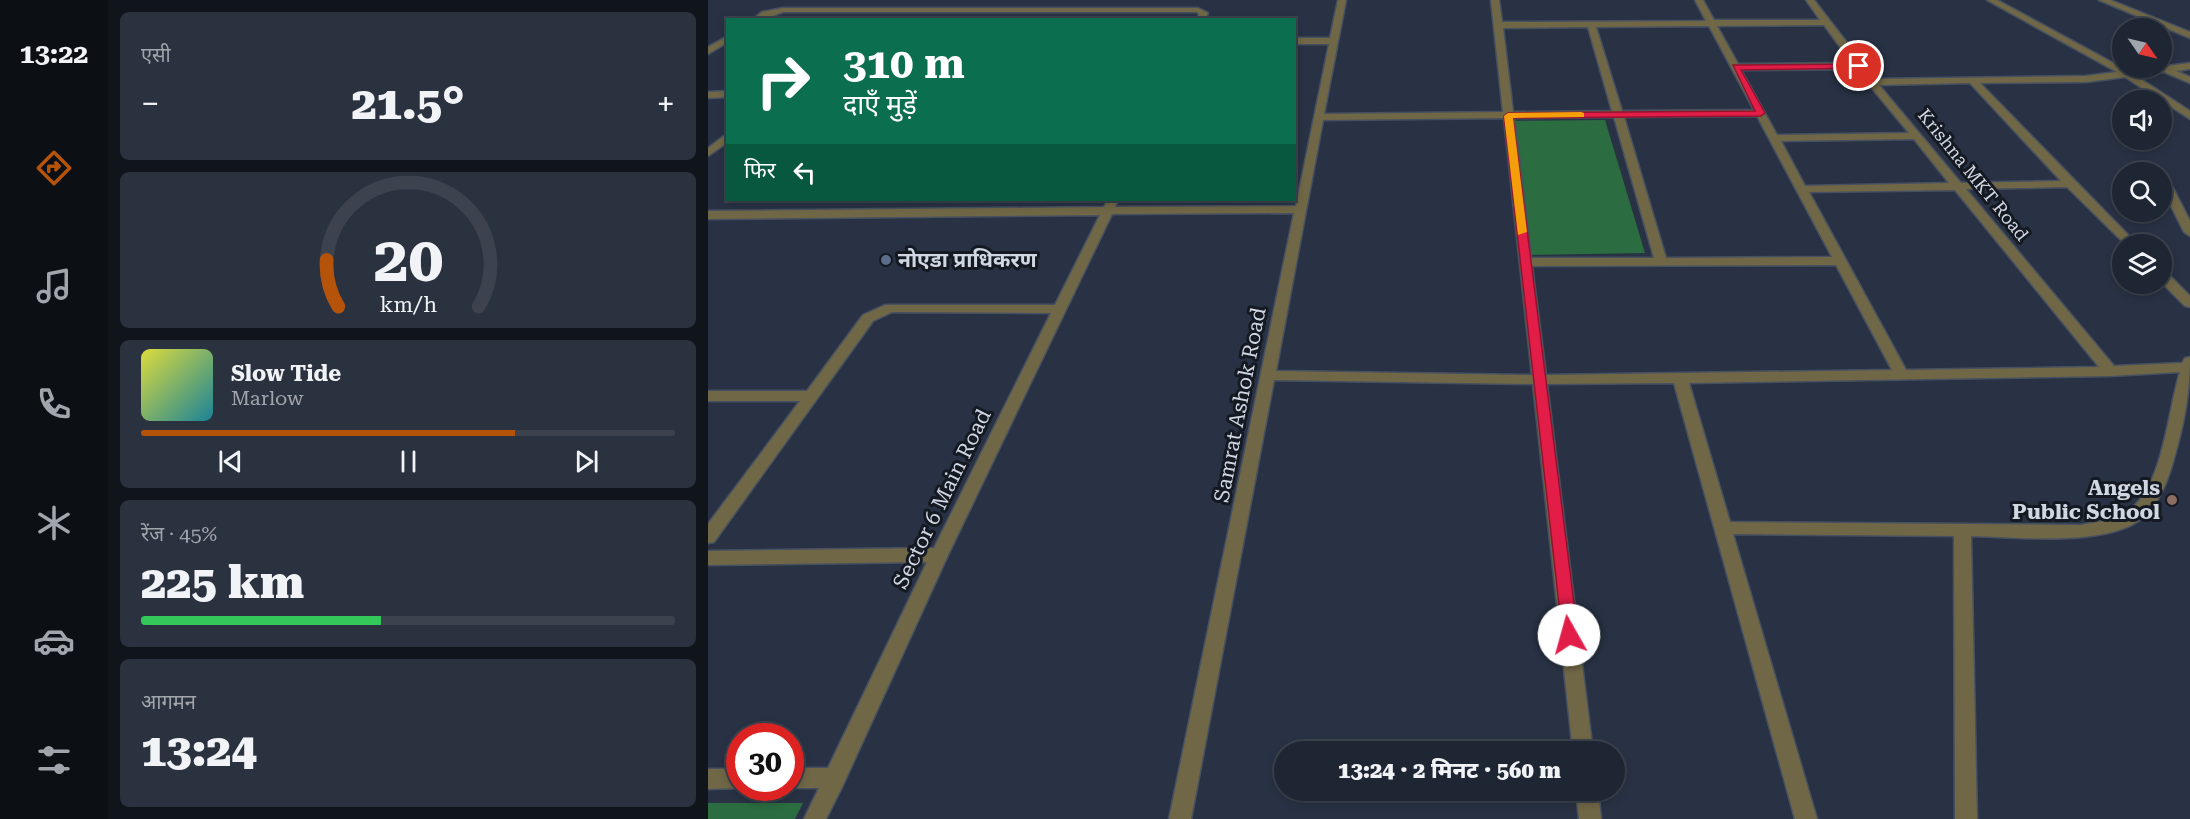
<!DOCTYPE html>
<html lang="hi">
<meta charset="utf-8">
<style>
:root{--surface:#1e2633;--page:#2b323f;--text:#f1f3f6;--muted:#a1a5ac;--line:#3c434e;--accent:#b45309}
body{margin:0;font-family:"Roboto Serif","Noto Sans Devanagari",serif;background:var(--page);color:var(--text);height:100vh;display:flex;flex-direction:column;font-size:22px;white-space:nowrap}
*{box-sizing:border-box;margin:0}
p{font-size:20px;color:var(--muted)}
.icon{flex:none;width:33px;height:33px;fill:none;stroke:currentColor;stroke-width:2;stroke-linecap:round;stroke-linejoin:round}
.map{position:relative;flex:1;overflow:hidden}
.drawer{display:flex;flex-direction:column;gap:12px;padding:12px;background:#10151c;width:600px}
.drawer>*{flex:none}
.banner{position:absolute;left:18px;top:18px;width:570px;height:183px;border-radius:0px;box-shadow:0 3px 9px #0003,0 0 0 2px var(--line);background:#0b6e4f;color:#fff;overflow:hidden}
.needle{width:39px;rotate:124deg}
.buttons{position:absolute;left:1404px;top:18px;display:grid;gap:12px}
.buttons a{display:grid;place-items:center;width:60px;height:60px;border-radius:50%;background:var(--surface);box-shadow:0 3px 9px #0003,0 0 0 2px var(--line);font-size:30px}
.speed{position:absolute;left:18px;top:723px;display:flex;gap:12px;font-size:30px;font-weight:700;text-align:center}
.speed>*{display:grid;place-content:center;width:78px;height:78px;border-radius:50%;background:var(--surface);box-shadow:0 3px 9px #0003,0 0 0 2px var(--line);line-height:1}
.speed .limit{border:9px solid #d22;background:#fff;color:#111}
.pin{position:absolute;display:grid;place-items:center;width:51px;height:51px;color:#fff;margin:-26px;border:3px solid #fff;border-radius:50%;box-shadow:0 2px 6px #0007}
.me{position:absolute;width:66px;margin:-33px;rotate:353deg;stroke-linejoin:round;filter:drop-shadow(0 0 4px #0008)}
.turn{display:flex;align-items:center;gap:21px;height:126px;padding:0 18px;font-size:27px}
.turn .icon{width:78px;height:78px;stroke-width:2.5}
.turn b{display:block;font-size:42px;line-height:51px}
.then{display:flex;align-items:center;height:57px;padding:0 18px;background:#0003;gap:12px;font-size:22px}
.big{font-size:45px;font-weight:800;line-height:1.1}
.drawer .card{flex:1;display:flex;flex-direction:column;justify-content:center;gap:9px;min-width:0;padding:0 21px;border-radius:9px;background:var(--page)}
.drawer .dial{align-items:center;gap:0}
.dial svg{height:156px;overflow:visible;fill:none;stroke:var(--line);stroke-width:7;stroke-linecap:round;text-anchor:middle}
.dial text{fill:var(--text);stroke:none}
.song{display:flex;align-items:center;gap:18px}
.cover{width:72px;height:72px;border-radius:9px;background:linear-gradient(135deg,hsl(60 70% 55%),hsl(190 70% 35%))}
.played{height:6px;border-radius:3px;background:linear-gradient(90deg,var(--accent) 70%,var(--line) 70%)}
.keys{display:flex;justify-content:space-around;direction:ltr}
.heat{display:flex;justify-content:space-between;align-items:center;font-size:33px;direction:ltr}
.charge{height:9px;border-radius:4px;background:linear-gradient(90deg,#34c759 45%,var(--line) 0)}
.trip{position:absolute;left:566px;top:741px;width:351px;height:60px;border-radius:30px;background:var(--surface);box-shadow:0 3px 9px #0003,0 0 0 2px var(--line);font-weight:800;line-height:60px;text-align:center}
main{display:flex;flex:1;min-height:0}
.tab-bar{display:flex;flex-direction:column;width:108px;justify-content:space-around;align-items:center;background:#0c0f14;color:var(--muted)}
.tab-bar .icon{width:42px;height:42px}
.tab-bar .on{color:var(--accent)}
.tab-bar b{font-size:27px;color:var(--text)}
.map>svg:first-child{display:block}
.green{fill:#2b6c40}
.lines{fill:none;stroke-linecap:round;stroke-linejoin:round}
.minor-casing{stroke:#465061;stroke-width:3}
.minor{fill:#706746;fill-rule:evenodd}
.route{fill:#e11d48;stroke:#92132f;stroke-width:1.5}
.slow{fill:#f59e0b}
.service-dot{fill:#5c6f8a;stroke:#151a22;stroke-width:2}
.education-dot{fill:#8d6e63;stroke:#151a22;stroke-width:2}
.labels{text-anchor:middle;stroke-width:6;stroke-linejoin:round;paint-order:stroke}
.far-street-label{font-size:18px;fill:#d0d7e3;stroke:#151a22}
.poi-label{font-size:21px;font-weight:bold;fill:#d0d7e3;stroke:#151a22;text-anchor:start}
.street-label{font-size:21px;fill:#d0d7e3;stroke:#151a22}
</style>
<main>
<nav class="tab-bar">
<b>13:22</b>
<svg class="icon on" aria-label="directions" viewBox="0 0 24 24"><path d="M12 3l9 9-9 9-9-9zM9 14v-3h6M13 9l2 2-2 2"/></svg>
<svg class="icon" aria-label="music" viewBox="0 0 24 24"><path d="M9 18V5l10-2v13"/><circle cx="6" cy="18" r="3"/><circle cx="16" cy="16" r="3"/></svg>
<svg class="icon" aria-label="phone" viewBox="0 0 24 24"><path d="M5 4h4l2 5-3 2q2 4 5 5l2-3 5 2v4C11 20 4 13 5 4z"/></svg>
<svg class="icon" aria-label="climate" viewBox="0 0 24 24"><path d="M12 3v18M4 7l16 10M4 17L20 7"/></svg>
<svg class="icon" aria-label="car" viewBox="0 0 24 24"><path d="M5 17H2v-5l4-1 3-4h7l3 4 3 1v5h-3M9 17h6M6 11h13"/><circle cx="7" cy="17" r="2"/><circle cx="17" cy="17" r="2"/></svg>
<svg class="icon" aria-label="filters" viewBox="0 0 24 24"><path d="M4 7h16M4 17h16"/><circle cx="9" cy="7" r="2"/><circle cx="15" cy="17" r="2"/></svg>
</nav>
<section class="drawer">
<div class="card"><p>एसी</p>
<div class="heat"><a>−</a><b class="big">21.5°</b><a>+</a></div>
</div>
<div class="card dial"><svg viewBox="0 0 100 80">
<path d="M14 69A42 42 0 1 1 86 69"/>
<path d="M14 69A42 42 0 0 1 8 45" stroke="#b45309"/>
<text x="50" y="56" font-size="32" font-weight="700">20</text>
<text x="50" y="72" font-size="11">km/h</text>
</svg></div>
<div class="card">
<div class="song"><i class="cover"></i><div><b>Slow Tide</b><p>Marlow</p></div></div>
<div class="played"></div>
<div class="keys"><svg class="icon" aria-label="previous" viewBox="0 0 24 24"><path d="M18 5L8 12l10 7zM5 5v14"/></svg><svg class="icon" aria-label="pause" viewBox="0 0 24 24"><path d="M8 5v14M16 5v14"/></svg><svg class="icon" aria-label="next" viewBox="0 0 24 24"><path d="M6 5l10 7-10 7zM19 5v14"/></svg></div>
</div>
<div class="card"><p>रेंज · 45%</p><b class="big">225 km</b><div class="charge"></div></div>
<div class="card"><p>आगमन</p><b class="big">13:24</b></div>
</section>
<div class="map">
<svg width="1482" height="819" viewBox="0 0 1482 819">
<rect width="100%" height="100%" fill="#283244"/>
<path class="green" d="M 897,120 L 937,253 L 819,255 L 800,121 Z
M 0,803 L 95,803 L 87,819 L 0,819 Z"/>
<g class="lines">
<defs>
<path id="minor" d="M 630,0 L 638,0 L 616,114 L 795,112 L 783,0 L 791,0 L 794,22 L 998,21 L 987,0 L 995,0 L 1006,20 L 1112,20 L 1098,0 L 1106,0 L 1167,79 L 1378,76 L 1409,72 L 1279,0 L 1289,0 L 1420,71 L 1482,63 L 1482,69 L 1468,71 L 1482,77 L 1482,83 L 1456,72 L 1428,76 L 1482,111 L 1482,119 L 1417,77 L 1378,82 L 1272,83 L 1429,244 L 1417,244 L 1359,187 L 1258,189 L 1406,366 L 1474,363 L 1477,358 L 1482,357 C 1482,389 1477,420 1468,451 C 1462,475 1453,503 1433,519 C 1397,547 1307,537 1263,536 L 1269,819 L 1247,819 L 1246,536 L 1025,534 L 1109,819 L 1087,819 L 966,383 L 839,384 L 885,752 L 865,752 L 825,384 L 566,380 L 483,819 L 461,819 L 586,213 L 404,214 L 240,555 L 135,785 L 118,819 L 96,819 L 111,788 L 81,788 L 82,768 L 120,768 L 219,562 L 0,565 L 0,551 L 226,548 L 343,313 L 184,312 L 165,321 L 6,542 L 0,543 L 0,524 L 92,401 L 0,401 L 0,391 L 99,391 L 155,315 L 177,305 L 347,305 L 392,215 L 0,219 L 0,211 L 396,207 L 400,200 L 410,200 L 407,207 L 588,206 L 621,44 L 586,44 L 586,38 L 622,38 ZM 1116,25 L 1144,63 L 1030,64 L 1009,26 ZM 1001,26 L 1046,110 L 914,111 L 888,27 ZM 880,27 L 904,111 L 805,112 L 795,28 ZM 1148,69 L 1201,133 L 1069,135 L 1033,70 ZM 1262,83 L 1353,181 L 1253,183 L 1171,85 ZM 1049,116 L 1124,257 L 958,258 L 916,117 ZM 906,117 L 946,258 L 823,258 L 806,118 ZM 796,118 L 824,375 L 568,371 L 615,120 ZM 1206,139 L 1241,183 L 1097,186 L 1073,141 ZM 1247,190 L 1391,367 L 1198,370 L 1101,192 ZM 1128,265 L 1184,370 L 838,375 L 824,266 ZM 1472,372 C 1459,412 1456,490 1417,513 C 1403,521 1387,522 1372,525 L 1022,522 L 981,383 L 1402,376 Z
M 1391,0 L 1402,0 L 1482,32 L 1482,38 Z
M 75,8 L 490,8 L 500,13 L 497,20 L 489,20 L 491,14 L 489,12 L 75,12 L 54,20 L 44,20 L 54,12 Z
M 20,36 L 20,42 L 0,54 L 0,47 Z
M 20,91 L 20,97 L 0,98 L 0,92 Z
M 20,133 L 20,142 L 0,156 L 0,148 Z
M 1459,185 L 1465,188 L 1482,221 L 1482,236 L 1476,232 L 1454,188 Z
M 1454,272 L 1459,273 L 1482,296 L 1482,307 L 1477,306 L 1454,283 Z
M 0,769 L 32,769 L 32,788 L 36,788 L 0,789 Z
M 868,790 L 890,790 L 893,819 L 871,819 Z"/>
</defs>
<use href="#minor" class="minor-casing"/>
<use href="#minor" class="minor"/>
</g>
<path class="route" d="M 1151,64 L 1154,68 L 1033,70 L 1057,113 L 1053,116 L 805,118 L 870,635 L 867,640 L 855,640 L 796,116 L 800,113 L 1047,111 L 1025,65 Z"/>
<path class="slow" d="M 873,112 L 876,113 L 876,117 L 805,118 L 819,232 L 810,235 L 796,116 L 800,113 Z"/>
<circle class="service-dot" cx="178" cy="260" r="6"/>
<circle class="education-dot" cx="1464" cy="500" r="6"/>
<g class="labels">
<g class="far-street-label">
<text transform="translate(1265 175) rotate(51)" y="6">Krishna MKT Road</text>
</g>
<g class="poi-label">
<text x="190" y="267">नोएडा प्राधिकरण</text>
<text x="1452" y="495" text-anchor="end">Angels<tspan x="1452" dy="24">Public School</tspan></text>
</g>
<g class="street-label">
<text transform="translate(532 405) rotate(-79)" y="7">Samrat Ashok Road</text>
<text transform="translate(234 499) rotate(-64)" y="7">Sector 6 Main Road</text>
</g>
</g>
</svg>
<div class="buttons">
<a><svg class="needle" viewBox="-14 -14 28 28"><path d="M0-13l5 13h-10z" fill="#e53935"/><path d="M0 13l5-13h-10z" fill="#a1a5ac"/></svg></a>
<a><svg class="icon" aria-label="sound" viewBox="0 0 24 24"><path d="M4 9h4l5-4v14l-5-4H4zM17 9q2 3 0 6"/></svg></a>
<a><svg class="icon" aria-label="search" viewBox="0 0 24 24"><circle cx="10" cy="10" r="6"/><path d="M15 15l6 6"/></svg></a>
<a><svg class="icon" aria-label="layers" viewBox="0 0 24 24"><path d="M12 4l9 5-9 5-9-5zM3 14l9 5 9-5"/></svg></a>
</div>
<div class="speed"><div class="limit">30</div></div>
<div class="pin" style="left:1151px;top:66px;background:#d93025"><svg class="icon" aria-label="arrive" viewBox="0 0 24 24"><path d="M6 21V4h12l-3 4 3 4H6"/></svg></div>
<svg class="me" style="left:861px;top:635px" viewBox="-20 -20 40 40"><circle r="19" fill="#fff"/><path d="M0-13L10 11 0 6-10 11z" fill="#e11d48"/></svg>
<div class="trip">13:24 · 2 मिनट · 560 m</div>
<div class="banner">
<div class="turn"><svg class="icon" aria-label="right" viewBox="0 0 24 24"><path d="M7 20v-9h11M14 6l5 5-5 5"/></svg><div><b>310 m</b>दाएँ मुड़ें</div></div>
<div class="then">फिर<svg class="icon" aria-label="left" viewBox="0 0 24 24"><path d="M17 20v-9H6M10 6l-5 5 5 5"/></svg></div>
</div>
</div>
</main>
